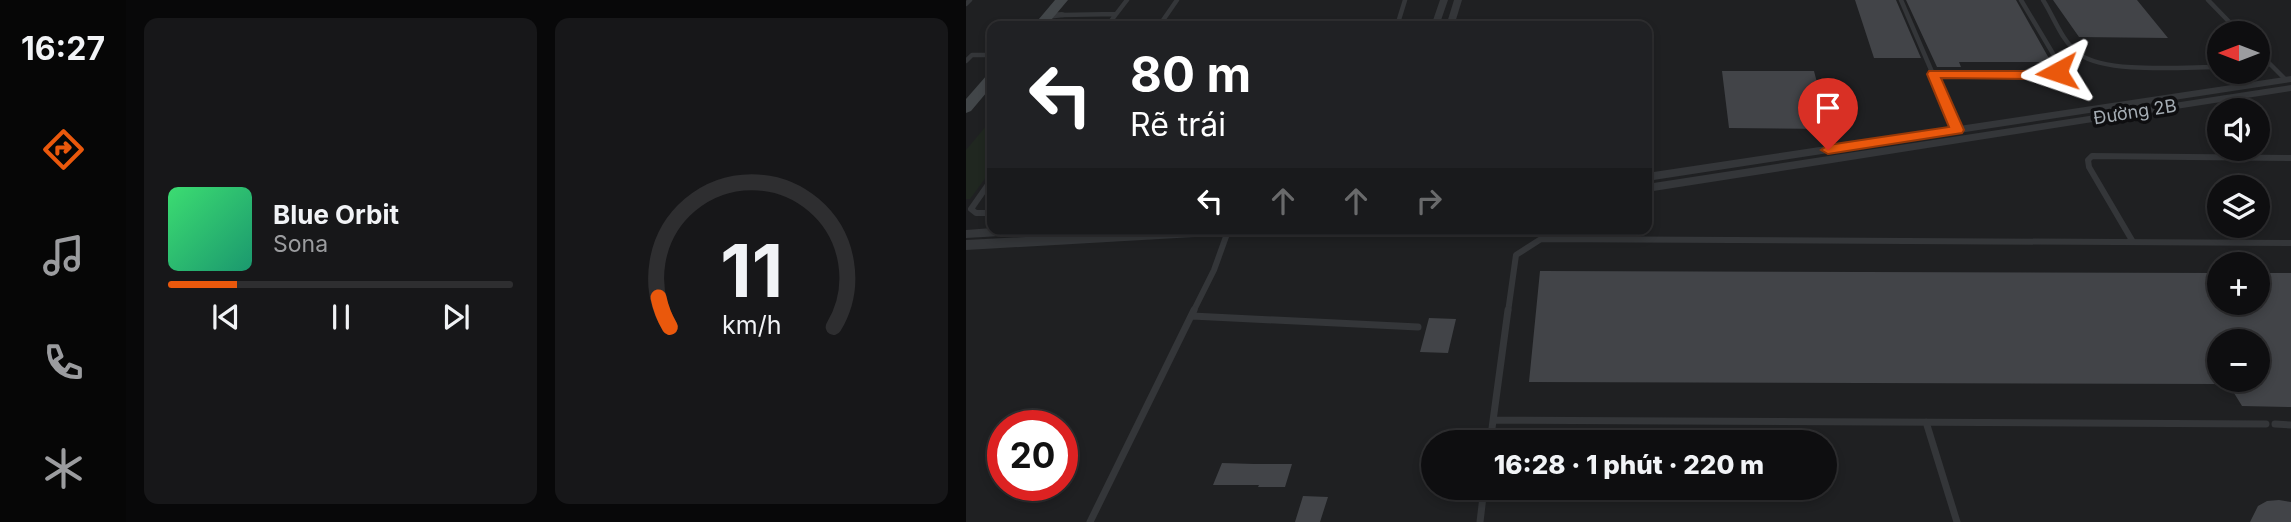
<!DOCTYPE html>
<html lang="vi">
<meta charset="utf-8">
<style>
:root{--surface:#0e0e10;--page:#171719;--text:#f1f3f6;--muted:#9b9c9f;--line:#2e2e30;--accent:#ea580c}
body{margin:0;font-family:Inter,sans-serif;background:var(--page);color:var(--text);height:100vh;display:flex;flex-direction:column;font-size:26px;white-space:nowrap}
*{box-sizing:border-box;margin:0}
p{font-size:23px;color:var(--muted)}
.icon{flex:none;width:38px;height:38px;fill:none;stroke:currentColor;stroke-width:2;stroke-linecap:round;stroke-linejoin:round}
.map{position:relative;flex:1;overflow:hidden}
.panel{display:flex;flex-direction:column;gap:18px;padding:18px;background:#080809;width:840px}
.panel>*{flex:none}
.top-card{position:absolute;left:21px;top:21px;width:665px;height:214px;border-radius:14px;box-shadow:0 4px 10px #0003,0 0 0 2px var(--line);background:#202124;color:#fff;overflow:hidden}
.needle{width:46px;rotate:270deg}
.controls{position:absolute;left:1241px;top:21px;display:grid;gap:14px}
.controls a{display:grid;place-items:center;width:63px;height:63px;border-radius:50%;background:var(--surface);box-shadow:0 4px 10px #0003,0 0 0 2px var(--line);font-size:35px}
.speed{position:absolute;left:21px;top:410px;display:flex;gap:14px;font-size:35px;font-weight:700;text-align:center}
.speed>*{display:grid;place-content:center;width:91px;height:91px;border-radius:50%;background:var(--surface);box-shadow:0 4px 10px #0003,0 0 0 2px var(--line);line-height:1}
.speed .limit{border:10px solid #d22;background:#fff;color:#111}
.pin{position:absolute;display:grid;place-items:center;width:60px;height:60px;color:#fff;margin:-72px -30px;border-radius:50% 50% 50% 0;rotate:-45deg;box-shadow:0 0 7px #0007}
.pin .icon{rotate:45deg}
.me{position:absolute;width:77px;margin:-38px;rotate:265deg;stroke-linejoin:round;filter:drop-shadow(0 0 5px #0008)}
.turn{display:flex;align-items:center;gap:24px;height:147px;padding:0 28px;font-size:32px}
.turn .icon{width:91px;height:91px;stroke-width:2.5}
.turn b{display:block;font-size:49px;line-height:60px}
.lanes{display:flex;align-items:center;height:66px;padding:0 28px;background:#0003;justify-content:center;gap:35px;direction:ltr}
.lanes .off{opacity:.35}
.panel .tile{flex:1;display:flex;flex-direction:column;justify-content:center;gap:10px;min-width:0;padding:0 24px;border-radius:14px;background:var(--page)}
.panel .dial{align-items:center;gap:0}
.dial svg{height:182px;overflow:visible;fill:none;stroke:var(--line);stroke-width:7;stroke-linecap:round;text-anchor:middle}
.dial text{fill:var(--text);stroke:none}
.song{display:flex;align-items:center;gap:21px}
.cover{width:84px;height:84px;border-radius:10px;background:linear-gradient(135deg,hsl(140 70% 55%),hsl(160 70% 35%))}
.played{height:7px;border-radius:4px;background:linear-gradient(90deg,var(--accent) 20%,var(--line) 20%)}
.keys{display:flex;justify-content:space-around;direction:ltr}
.panel .tiles{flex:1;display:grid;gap:18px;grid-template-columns:repeat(2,1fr)}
.trip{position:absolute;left:455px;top:430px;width:416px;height:70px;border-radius:35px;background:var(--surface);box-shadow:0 4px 10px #0003,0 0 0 2px var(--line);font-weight:800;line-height:70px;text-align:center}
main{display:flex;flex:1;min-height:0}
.dock{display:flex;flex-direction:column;width:126px;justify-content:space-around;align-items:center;background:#060606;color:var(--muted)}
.dock .icon{width:49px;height:49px}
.dock .active{color:var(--accent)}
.dock b{font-size:32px;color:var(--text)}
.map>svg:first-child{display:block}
.built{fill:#1f2022;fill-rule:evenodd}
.green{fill:#202720}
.building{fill:#424448}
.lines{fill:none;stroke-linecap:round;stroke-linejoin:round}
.lane-far2{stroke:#343639;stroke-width:4.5}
.lane-far1{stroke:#343639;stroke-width:6}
.lane{stroke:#343639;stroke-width:7}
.street{fill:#343639;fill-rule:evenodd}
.secondary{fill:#424649;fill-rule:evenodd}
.route{fill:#ea580c;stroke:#983908;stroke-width:2}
.labels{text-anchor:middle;stroke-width:7;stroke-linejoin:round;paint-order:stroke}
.street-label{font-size:18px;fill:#a5adb4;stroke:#0e0e10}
</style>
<main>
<nav class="dock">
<b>16:27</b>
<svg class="icon active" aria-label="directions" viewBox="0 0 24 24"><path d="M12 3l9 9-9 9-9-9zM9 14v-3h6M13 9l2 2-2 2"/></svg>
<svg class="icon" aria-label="music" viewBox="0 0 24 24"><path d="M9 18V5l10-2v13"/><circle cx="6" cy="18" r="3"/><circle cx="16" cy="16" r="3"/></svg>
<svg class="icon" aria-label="phone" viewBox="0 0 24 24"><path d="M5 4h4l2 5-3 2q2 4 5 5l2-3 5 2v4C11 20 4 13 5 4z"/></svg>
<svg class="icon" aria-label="climate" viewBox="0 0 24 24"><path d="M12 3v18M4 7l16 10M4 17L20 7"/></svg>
</nav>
<section class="panel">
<div class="tiles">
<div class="tile">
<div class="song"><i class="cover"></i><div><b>Blue Orbit</b><p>Sona</p></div></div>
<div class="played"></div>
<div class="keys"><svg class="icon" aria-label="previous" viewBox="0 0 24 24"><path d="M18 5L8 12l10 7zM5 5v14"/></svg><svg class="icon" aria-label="pause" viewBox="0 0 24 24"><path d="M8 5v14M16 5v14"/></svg><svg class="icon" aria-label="next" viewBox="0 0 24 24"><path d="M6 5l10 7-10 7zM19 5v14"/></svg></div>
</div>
<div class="tile dial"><svg viewBox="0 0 100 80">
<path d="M14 69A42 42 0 1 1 86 69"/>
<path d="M14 69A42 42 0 0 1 9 56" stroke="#ea580c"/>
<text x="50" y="56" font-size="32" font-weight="700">11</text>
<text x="50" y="72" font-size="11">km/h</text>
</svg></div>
</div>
</section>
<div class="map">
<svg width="1325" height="522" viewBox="0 0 1325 522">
<rect width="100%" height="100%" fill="#131315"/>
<path class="built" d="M 0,0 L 1325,0 L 1325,522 L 0,522 ZM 26,26 L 681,26 L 681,229 L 26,229 ZM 1253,33 L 1292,33 L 1292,72 L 1253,72 ZM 1253,110 L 1292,110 L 1292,149 L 1253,149 ZM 1253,187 L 1292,187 L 1292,226 L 1253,226 ZM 1253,264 L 1292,264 L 1292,303 L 1253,303 ZM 1253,341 L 1292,341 L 1292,380 L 1253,380 ZM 37,425 L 96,425 L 96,485 L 37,485 ZM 467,443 L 859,443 L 859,488 L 467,488 Z"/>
<path class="green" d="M 26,119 L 26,169 L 4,199 L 0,199 L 0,150 Z"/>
<path class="building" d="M 889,0 L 930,0 L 955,58 L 908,58 Z
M 940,0 L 1050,0 L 1085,62 L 993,62 L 995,67 L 971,67 Z
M 1087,0 L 1171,0 L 1202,38 L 1113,37 Z
M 756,71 L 848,71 L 863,129 L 763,128 Z
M 574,271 L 1253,273 L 1253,303 L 1292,303 L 1292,273 L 1325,273 L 1325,407 L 1276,406 L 1260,380 L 1292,380 L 1292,341 L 1253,341 L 1253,384 L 563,382 Z
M 463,318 L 490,319 L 482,353 L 454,352 Z
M 256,463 L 288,464 L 326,464 L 319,487 L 292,487 L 293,485 L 247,485 Z
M 337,496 L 362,497 L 354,522 L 329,522 Z
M 1313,500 L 1325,502 L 1325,522 L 1284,522 L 1292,506 L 1301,501 Z"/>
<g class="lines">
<path class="lane-far2" d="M 935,0 L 991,130
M 1077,0 C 1088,17 1096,42 1113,54 C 1141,74 1218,67 1253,67
M 1242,0 L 1274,33
M 0,4 L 4,0
M 96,15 L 150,14
M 141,26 L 161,0
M 181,26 L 184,22 L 196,22
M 193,26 L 211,0
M 431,26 L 439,0
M 1292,52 L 1320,80
M 0,61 L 6,55 L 26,55
M 1292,65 L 1303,64
M 967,74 L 1077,75 L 1091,72 L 1089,57 L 1055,0"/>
<path class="lane-far1" d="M 26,179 L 5,209 L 10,213 L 26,213
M 1167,242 L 1123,167 L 1122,160 L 1126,156 L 1325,158
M 227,312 L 248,270 L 262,231
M 542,312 L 550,255 L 575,239 L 1325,243"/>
<path class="lane" d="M 226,316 L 452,327
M 528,420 L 1300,424
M 960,422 L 991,522
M 1309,424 L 1325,425
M 524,443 L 542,310
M 124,522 L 228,310
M 514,522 L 518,488"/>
<path class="street" d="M 474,0 L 482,0 L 473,26 L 465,26 Z
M 488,0 L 496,0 L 488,26 L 480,26 Z
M 96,12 L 99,13 L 99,17 L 82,19 L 78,16 L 82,13 Z
M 1325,76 L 1325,82 L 681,181 L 681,173 Z
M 1325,85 L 1325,91 L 681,192 L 681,184 Z
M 26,228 L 26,229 L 95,229 L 89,233 L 0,238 L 0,230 Z
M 211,229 L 304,229 L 298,233 L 0,250 L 0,240 Z"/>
<path class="secondary" d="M 89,0 L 102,0 L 80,26 L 67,26 Z
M 26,74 L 26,86 L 5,111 L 0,113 L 0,99 L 21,75 Z"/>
</g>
<path class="route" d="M 1091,68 L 1098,72 L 1096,75 L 1077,79 L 975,78 L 998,130 L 996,133 L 862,154 L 855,150 L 862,145 L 983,127 L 961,74 L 963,71 L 1077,71 Z"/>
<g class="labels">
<g class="street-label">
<text transform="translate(1169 112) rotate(-9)" y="6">Đường 2B</text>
</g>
</g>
</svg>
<div class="controls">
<a><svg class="needle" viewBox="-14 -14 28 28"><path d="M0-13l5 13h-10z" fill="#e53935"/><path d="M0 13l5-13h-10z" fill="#9b9c9f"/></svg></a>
<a><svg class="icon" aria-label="sound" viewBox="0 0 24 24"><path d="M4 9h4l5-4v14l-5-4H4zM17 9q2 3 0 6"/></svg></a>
<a><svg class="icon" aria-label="layers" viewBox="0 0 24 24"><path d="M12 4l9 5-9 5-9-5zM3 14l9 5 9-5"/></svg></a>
<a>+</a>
<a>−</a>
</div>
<div class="speed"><div class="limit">20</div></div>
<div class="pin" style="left:862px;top:150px;background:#d93025"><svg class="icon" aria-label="arrive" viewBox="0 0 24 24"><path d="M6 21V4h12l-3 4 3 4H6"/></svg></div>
<svg class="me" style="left:1091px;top:72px" viewBox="-20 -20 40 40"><path d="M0-17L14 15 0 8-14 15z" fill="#ea580c" stroke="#fff" stroke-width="4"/></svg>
<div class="trip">16:28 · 1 phút · 220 m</div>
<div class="top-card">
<div class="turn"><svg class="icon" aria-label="left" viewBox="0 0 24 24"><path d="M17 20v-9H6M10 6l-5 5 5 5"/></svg><div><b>80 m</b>Rẽ trái</div></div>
<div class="lanes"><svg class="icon" aria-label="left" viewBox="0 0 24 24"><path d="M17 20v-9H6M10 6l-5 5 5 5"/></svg><svg class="icon off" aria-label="ahead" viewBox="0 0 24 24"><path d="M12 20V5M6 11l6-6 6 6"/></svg><svg class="icon off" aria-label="ahead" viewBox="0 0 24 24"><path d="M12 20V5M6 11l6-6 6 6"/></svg><svg class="icon off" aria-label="right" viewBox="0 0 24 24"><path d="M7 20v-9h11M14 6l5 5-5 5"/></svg></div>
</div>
</div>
</main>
